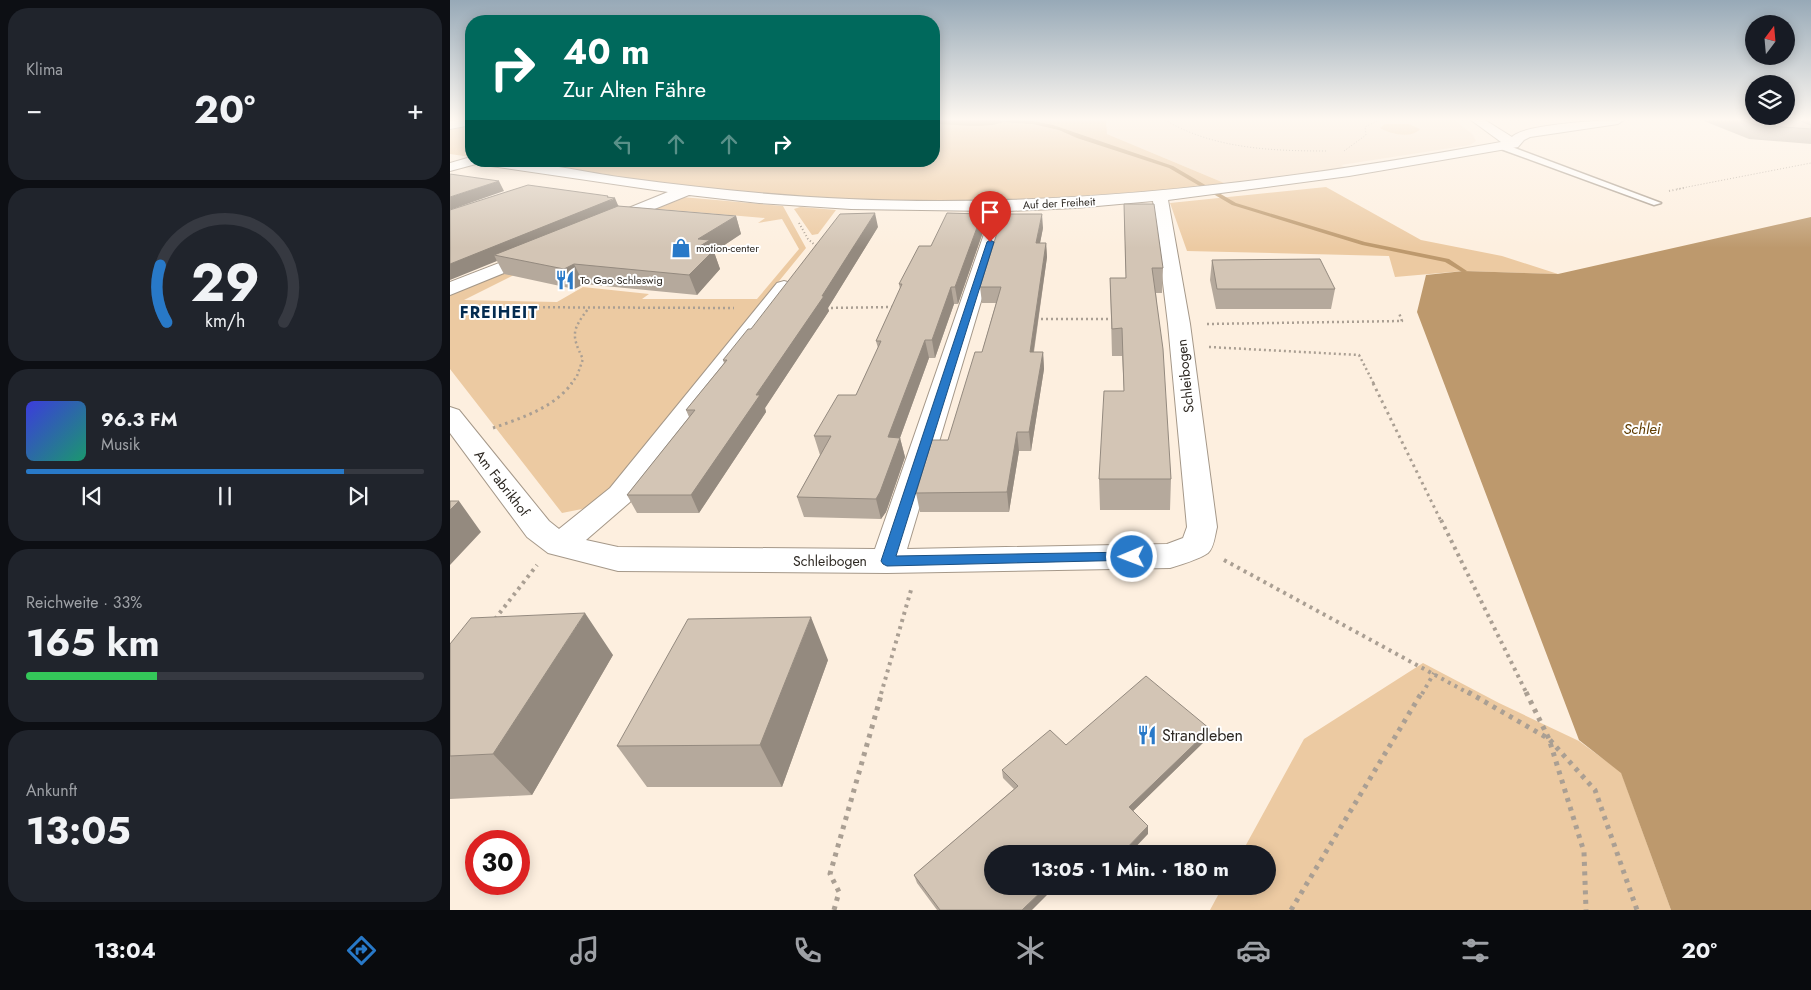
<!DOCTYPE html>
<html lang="de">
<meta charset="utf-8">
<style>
:root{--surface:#171b24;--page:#20242c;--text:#f1f3f6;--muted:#9ea1a6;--line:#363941;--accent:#2879c8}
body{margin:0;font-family:Jost,sans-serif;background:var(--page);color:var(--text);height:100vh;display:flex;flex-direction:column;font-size:19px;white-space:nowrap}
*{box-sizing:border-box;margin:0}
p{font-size:16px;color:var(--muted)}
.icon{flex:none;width:28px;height:28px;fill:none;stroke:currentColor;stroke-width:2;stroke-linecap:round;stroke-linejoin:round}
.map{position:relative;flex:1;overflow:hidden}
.details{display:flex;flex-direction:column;gap:8px;padding:8px;background:#0d0f14;width:450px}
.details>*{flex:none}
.top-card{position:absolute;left:15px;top:15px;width:475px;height:152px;border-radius:20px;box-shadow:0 2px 12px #0003;background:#00695c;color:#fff;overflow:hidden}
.needle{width:32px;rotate:16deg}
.controls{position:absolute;left:1295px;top:15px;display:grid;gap:10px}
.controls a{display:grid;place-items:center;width:50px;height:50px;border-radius:50%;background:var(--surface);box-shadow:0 2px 12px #0003;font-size:25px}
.speed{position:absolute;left:15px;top:830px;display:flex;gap:10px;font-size:25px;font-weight:700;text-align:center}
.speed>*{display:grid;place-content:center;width:65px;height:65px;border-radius:50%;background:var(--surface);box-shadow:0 2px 12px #0003;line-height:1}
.speed .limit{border:8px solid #d22;background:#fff;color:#111}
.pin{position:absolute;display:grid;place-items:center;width:42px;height:42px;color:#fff;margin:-51px -21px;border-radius:50% 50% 50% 0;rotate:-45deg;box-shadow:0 0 5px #0007}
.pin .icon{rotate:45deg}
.me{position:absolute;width:55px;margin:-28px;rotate:269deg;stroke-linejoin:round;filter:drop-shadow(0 0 4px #0008)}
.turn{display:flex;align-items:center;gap:18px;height:105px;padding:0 15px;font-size:22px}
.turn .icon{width:65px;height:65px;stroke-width:2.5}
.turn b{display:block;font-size:35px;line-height:42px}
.lanes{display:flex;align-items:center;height:48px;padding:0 15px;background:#0003;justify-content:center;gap:25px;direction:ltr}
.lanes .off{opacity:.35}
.big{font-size:38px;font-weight:700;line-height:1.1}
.details .tile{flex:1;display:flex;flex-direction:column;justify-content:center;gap:8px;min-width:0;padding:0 18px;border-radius:20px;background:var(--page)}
.details .dial{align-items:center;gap:0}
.dial svg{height:130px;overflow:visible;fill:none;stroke:var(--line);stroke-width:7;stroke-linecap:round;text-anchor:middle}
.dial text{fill:var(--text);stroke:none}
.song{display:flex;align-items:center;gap:15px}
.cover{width:60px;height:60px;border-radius:8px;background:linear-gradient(135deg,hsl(240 70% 55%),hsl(160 70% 35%))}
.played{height:5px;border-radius:2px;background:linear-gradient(90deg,var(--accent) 80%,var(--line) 80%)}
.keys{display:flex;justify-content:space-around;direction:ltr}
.heat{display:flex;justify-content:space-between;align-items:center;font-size:28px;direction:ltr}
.charge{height:8px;border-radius:4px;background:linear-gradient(90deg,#34c759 33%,var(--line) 0)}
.trip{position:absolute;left:534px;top:845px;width:292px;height:50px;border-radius:25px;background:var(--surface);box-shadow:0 2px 12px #0003;font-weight:700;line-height:50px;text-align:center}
.menu{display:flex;height:80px;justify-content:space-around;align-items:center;background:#090b0e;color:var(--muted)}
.menu .icon{width:35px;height:35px}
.menu .current{color:var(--accent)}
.menu b{font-size:22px;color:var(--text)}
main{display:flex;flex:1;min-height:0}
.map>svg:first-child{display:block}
.built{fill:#f6e2cd}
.green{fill:#eccaa2}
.water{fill:#bd996d}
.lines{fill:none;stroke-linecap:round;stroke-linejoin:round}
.stream{fill:#bd996d;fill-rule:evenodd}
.service-casing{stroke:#a59889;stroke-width:3}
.minor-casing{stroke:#a59889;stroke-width:2}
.path-far5{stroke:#aa9f93;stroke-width:1;stroke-dasharray:1 2;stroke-linecap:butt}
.path-far4{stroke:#aa9f93;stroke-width:2;stroke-dasharray:1 2.5;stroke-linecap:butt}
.path-far3{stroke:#aa9f93;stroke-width:2.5;stroke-dasharray:2 3;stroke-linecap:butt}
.path-far2{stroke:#aa9f93;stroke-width:3;stroke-dasharray:2.5 4;stroke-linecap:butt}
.path-far1{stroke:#aa9f93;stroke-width:4;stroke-dasharray:3 4.5;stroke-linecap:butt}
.path{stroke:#aa9f93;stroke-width:5;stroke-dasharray:4 5.5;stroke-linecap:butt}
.service{fill:#fff;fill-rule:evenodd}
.minor{fill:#fff;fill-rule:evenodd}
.wall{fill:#b5a99c}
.shaded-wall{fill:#948a7f}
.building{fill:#d3c5b5;stroke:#948a7f}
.route{fill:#2879c8;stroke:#1a4f82}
.labels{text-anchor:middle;stroke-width:4;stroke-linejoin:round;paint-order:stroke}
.far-street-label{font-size:11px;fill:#2d2822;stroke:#fff}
.far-poi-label{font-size:11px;fill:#2d2822;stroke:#fff;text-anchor:start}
.street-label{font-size:14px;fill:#2d2822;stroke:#fff}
.water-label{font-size:15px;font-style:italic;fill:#603c01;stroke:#fff}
.far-district-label{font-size:16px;font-weight:bold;letter-spacing:1px;fill:#032b50;stroke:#fff}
.near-poi-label{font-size:16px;fill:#2d2822;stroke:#fff;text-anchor:start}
</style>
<main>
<section class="details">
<div class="tile"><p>Klima</p>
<div class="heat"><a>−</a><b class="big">20°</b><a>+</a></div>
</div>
<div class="tile dial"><svg viewBox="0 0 100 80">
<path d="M14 69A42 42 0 1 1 86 69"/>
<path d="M14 69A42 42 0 0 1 10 34" stroke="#2879c8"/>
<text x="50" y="56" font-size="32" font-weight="700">29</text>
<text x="50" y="72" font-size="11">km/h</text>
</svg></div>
<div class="tile">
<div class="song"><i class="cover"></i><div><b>96.3 FM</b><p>Musik</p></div></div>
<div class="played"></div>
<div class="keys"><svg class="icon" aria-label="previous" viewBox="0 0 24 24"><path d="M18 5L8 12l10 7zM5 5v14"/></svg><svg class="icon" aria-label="pause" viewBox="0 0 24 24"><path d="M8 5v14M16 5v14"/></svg><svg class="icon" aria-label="next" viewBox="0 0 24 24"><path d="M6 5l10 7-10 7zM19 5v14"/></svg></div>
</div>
<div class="tile"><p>Reichweite · 33%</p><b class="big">165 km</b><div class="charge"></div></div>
<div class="tile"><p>Ankunft</p><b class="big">13:05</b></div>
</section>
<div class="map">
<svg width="1361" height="910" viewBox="0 0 1361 910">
<rect width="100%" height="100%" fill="#fdefdf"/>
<path class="built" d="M 656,120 L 1005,120 L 1023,135 L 1026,141 L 1020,145 L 891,165 L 898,168 L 779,185 L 657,134 Z"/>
<path class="green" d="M 549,120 L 656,120 L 657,134 L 779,185 C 640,196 501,207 361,199 C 256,193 153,176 50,161 L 484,161 L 484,124 L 548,124 L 553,122 Z
M 935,124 L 959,124 L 970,129 C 962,139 940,134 930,128 Z
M 21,125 L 21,157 L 0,154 L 0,130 Z
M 876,187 L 971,240 L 1052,256 L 1108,274 L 1014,271 L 945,277 L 939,256 L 737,251 L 720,203 Z
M 232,197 L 333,206 L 356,248 L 152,498 L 132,509 L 112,513 L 0,369 L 0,295 L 172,221 L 14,300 L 107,302 L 133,287 L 199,294 L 192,299 L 307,299 L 349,249 L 332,219 L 308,223 L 315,218 L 209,209 L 198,214 L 195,212 Z
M 350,207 L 351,207 L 386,210 L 368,234 L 362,235 L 344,209 Z
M 973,663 L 1049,703 L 1129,741 L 1171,772 L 1221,910 L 760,910 L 773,886 L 818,886 L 818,854 L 791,854 L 854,739 Z"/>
<path class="water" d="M 484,120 L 549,120 L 554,122 C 536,129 504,124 484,124 Z
M 1361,217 L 1361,910 L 1221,910 L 1171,773 L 1129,740 L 967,312 L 976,275 L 1014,271 L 1108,274 Z"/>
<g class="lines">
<path class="stream" d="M 563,120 L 583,121 L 603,125 L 723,166 L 786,203 L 915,242 L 999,259 L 1017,271 L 1012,272 L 995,262 L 912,245 L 782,205 L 719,168 L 627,138 L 609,130 L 583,124 L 552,122 Z"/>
<defs>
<path id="service" d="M 1048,144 L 1054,144 L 1211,203 L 1204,205 L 1048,148 Z"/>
<path id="minor" d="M 6,120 L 21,120 L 21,125 L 0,129 L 0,121 Z
M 1021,120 L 1035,120 L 1062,137 C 1073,124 1154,120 1174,120 L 1168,124 L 1080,137 L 1074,140 L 1068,147 L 899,176 L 718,200 L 740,324 L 767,527 C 765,535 764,548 758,553 C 750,559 730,565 720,568 L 437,573 L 168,571 L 98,553 L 77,537 L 0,433 L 0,407 L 9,410 L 99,521 L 109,529 L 160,488 L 327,283 L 334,281 L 341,283 L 344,287 L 341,291 L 180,502 L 136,540 L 168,547 L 425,549 L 542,211 L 401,209 L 309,203 L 239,195 L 160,227 L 154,226 L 152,222 L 154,218 L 218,192 L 34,165 L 28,162 L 26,164 L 0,171 L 0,163 L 21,157 L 21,161 C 35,161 49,160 63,161 C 101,164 139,173 176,178 C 250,188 325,196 399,199 C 619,209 836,181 1051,142 ZM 703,201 L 718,324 L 737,527 L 733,538 L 717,544 L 457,549 L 558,211 L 625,208 Z
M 85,249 L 91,250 L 94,254 L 91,258 L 0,295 L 0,282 Z"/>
</defs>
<use href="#service" class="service-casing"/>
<use href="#minor" class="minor-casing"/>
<path class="path-far5" d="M 715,120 C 764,149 822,151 878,151
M 894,151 L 916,135 L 915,127 L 929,120
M 1227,189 L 1361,163"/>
<path class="path-far4" d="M 1219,191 L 1234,188
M 349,223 L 358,239 L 366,246"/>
<path class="path-far3" d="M 18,307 L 284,308
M 376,308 L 444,307
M 586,319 L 665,319
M 757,324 L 952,321 L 949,313
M 759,347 L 909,355 L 924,384
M 121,384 L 127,376 L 133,359 C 121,335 122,330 138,309"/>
<path class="path-far2" d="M 923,383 L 991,521
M 43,428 C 71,418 104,408 122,383"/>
<path class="path-far1" d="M 991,520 L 1077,694
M 774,560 L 1020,694
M 45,619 L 87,565
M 431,694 L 461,590
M 972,694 L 984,673"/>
<path class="path" d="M 1018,692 L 1099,739 L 1145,790 L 1187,910
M 1076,692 L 1099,739 L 1134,852 L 1136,910
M 384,910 L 389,892 L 380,874 L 432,692
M 841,910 L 972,692"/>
<use href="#service" class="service"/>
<use href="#minor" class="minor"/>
</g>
<path class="wall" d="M 1255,120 L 1361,120 L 1361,144 L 1299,139 L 1254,121 Z
M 159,197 L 169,206 L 286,216 L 291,234 L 264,252 L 270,269 L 247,295 L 134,284 L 124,289 L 54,274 L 47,261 L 0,210 Z
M 674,204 L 713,268 L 712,293 L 706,293 L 721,479 L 720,510 L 650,510 L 649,479 L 674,391 L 672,356 L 662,356 L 660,278 L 676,278 Z
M 532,214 L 534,229 L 508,304 L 504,304 L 485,358 L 479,358 L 450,438 L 455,457 L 436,512 L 431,519 L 354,517 L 347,497 L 370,455 L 364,436 L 406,395 L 428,348 L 426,341 L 450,289 L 449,284 L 481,246 Z
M 428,227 L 378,308 L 379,311 L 315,408 L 316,412 L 249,513 L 187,513 L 177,495 L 239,417 L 236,410 L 274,363 L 273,360 L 301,329 Z
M 593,228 L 590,243 L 596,243 L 597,257 L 584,352 L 593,352 L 594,369 L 581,451 L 569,451 L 559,512 L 470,512 L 466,493 L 498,440 L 532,352 L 546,303 L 532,303 L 530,287 Z
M 762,260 L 885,289 L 881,309 L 766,309 L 760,280 Z
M 0,644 L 163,655 L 82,795 L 0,799 Z
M 378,660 L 332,787 L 197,787 L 167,746 Z
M 759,737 L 683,811 L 698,834 L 542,854 L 582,910 L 487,910 L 467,883 L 464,875 L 564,789 L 553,778 L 552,770 L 616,745 Z"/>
<path class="shaded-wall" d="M 49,181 L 54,191 L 0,210 L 0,197 Z
M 158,196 L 160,201 L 165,198 L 170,210 L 44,255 L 47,261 L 0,280 L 0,264 Z
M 425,213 L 428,227 L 378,308 L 379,311 L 315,408 L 316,412 L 249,513 L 241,495 Z
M 532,214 L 534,229 L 508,304 L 505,287 Z
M 592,214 L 593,228 L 587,258 L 586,243 Z
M 286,216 L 291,234 L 264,252 L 270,269 L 247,295 L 239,275 L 245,249 L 248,239 Z
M 596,243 L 597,257 L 581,369 L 580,352 Z
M 124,264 L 134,284 L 124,289 L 114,269 Z
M 501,287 L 504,304 L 485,358 L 482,340 Z
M 475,340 L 479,358 L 443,457 L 438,437 Z
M 593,352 L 594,369 L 581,451 L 579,432 Z
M 567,432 L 569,451 L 559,512 L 557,492 Z
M 450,438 L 455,457 L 436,512 L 431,519 L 426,499 Z
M 9,501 L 31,532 L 0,565 L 0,510 Z
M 135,613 L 163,655 L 82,795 L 43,754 Z
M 361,617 L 378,660 L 332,787 L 310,745 Z
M 760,729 L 759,737 L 679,815 L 679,807 Z
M 698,826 L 698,834 L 679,854 L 671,854 Z
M 597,886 L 606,886 L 582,910 L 572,910 Z"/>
<path class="building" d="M 1293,120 L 1348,120 L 1361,125 L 1361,129 L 1306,125 Z
M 0,174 L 49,181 L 0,197 Z
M 78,185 L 158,196 L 157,197 L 165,198 L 0,264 L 0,210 Z
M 674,204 L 704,204 L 713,268 L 702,268 L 713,349 L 721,479 L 649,479 L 654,391 L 674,391 L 672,328 L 662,329 L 660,278 L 676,278 Z
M 168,206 L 286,216 L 248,239 L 260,240 L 245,249 L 264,250 L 239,275 L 124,264 L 114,269 L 44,255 Z
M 425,213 L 372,296 L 374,296 L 306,395 L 310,395 L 241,495 L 177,495 L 245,410 L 236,410 L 277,360 L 273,360 L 298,329 L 301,329 L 390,214 Z
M 497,213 L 532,214 L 505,287 L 501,287 L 482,340 L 475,340 L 438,437 L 450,438 L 430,492 L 426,499 L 347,497 L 381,436 L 364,436 L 388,395 L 406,395 L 431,341 L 426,341 L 452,284 L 449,284 L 469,246 L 481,246 Z
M 553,214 L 592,214 L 586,243 L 596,243 L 580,352 L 593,352 L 579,432 L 567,432 L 557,492 L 466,493 L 482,440 L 498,440 L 525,352 L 532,352 L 551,287 L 530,287 Z
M 870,259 L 885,289 L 767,289 L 762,260 Z
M 0,501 L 9,501 L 0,510 Z
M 135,613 L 43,754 L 0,756 L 0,644 L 21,618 Z
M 361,617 L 310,745 L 167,746 L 238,619 Z
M 696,676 L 760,729 L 679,807 L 698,826 L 671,854 L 542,854 L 542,886 L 597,886 L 572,910 L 490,910 L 464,875 L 568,786 L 552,770 L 600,730 L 616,745 Z"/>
<linearGradient id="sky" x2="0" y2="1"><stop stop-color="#97a9b7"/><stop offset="0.48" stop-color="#fef8f1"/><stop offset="1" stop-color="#fef8f1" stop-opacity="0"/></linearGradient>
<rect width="1361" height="248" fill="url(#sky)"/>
<path class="route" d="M 540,240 L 544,242 L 446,556 L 682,552 L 686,553 L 688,557 L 686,560 L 437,566 L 433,564 L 431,561 L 537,242 Z"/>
<defs>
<symbol id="shop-bare" viewBox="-9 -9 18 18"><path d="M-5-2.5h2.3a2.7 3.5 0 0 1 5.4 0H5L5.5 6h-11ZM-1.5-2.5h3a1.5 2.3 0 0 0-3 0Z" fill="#2879c8" stroke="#fff" stroke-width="2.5" paint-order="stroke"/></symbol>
<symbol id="restaurant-bare" viewBox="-9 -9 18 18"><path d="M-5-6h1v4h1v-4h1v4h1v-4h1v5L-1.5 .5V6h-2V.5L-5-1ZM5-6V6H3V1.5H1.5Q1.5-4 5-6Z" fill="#2879c8" stroke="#fff" stroke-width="2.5" paint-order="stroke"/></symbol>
</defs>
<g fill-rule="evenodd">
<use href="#shop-bare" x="217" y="234" width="28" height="28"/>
<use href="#restaurant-bare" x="101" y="266" width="28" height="28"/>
<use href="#restaurant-bare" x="683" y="721" width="28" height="28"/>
</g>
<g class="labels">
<g class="far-street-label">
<text transform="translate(609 203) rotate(-3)" y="4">Auf der Freiheit</text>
</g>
<g class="far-poi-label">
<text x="246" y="252">motion-center</text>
<text x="130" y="284">To Gao Schleswig</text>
</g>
<g class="street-label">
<text transform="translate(735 376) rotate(-96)" y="5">Schleibogen</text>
<text transform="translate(52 483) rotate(52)" y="5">Am Fabrikhof</text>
<text x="380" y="566">Schleibogen</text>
</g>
<g class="water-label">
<text x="1192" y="434">Schlei</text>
</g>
<g class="far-district-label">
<text x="49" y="318">FREIHEIT</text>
</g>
<g class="near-poi-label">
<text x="712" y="741">Strandleben</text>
</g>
</g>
</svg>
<div class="controls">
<a><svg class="needle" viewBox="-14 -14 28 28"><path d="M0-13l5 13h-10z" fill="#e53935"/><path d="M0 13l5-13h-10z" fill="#9ea1a6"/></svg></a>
<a><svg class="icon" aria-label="layers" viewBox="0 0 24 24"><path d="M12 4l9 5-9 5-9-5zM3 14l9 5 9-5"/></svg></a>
</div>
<div class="speed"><div class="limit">30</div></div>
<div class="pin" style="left:540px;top:242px;background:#d93025"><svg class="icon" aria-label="arrive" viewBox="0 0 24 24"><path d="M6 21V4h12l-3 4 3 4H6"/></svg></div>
<svg class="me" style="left:682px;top:557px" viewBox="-20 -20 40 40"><circle r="17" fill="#2879c8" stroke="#fff" stroke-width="3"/><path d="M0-11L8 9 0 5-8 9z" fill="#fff"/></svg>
<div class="trip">13:05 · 1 Min. · 180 m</div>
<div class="top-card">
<div class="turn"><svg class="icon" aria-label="right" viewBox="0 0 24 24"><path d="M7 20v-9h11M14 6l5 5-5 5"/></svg><div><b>40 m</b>Zur Alten Fähre</div></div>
<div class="lanes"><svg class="icon off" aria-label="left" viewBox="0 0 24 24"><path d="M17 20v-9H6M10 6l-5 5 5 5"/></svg><svg class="icon off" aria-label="ahead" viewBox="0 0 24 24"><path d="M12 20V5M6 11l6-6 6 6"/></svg><svg class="icon off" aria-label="ahead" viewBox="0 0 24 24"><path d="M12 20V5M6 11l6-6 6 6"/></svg><svg class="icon" aria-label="right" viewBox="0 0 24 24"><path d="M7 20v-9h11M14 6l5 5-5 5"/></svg></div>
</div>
</div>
</main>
<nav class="menu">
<b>13:04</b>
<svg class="icon current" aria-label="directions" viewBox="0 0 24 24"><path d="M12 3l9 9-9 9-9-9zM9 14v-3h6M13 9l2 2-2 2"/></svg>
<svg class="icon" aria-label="music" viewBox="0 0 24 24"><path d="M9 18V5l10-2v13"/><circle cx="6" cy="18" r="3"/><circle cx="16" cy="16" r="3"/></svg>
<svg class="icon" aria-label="phone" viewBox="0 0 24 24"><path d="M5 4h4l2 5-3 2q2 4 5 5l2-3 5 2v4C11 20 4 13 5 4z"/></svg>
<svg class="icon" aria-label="climate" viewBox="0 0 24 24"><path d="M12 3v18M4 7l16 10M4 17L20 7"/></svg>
<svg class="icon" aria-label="car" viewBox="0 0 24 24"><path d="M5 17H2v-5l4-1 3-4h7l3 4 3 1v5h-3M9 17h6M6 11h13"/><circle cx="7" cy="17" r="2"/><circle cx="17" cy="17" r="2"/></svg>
<svg class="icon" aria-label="filters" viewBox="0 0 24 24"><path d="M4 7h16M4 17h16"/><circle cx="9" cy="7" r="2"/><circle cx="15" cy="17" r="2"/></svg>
<b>20°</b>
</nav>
